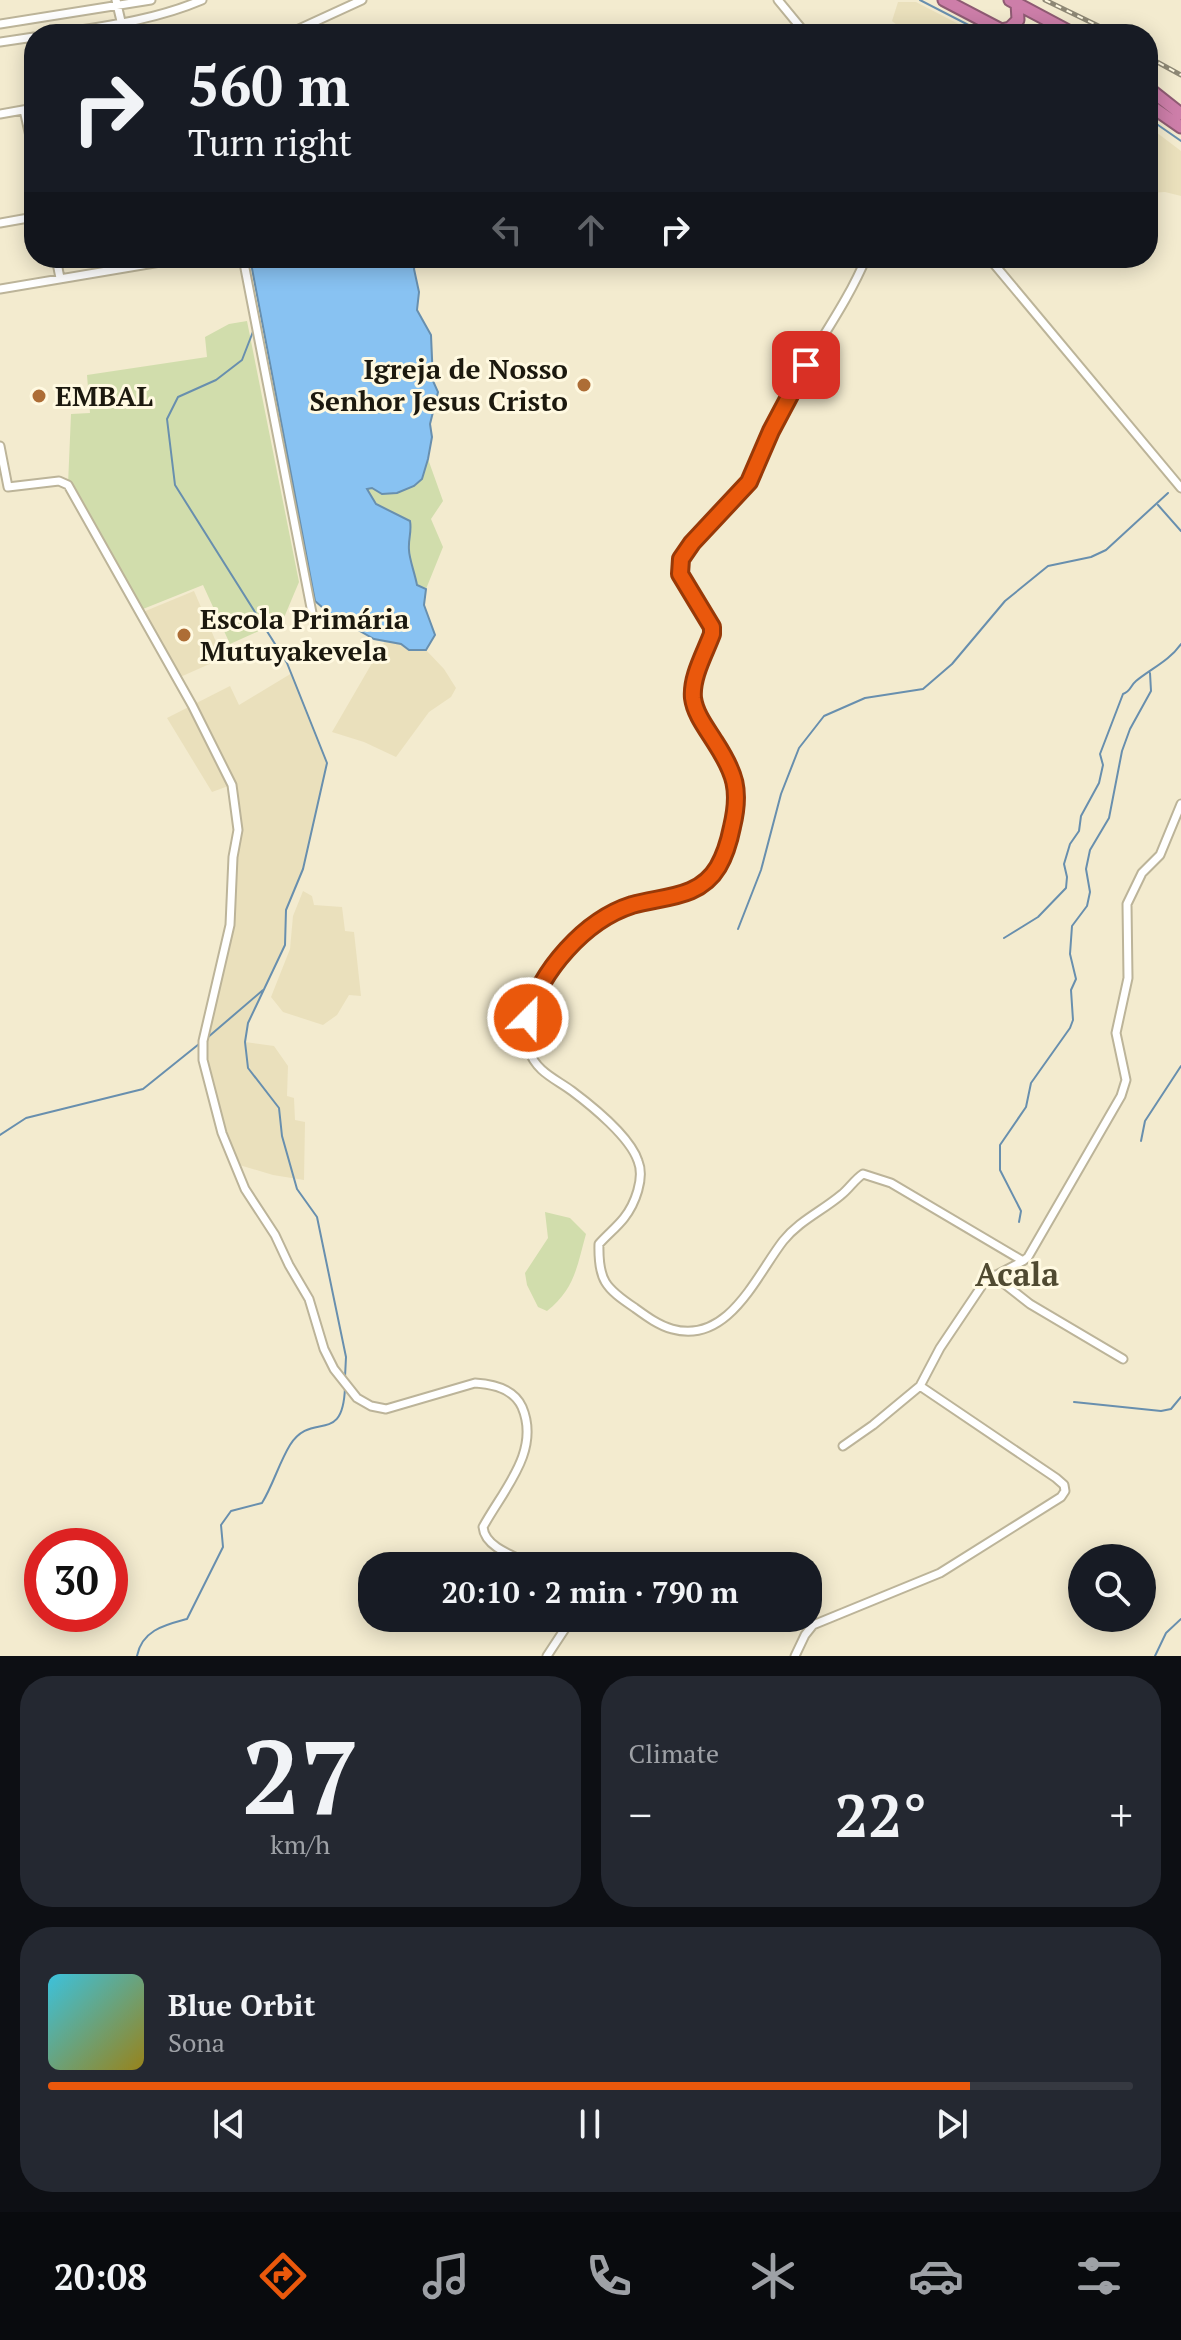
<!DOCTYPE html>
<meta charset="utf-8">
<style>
:root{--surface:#171b24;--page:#242831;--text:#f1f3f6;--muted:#9ea1a6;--line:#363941;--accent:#ea580c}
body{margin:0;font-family:"PT Serif",serif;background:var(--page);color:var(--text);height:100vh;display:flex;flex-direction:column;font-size:30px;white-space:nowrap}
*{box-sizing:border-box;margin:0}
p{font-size:26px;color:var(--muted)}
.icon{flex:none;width:44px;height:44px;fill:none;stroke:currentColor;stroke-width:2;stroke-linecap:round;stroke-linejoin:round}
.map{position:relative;height:1656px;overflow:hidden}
.drawer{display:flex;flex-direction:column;gap:20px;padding:20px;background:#0d0f14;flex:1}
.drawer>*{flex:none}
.banner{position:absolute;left:24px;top:24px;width:1134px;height:244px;border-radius:32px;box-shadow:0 4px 20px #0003;background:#171b24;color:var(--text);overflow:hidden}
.fabs{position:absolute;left:1068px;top:1544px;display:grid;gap:16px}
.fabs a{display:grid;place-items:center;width:88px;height:88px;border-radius:50%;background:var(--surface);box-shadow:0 4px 20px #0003;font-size:40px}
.speed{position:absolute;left:24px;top:1528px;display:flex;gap:16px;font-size:40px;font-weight:700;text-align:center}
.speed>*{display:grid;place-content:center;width:104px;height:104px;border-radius:50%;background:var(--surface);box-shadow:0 4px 20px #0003;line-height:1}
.speed .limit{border:12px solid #d22;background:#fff;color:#111}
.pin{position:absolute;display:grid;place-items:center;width:68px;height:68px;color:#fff;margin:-34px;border-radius:16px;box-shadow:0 4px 12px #0006}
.me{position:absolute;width:88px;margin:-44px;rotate:23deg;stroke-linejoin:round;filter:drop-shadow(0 0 6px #0008)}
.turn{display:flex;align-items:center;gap:28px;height:168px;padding:0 32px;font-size:36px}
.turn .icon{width:104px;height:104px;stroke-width:2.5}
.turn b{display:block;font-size:56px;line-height:68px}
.lanes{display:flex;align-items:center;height:76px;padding:0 32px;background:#0003;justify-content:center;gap:40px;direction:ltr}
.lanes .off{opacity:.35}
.big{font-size:60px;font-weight:600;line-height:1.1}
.drawer .widget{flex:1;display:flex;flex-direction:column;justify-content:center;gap:12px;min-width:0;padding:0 28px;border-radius:32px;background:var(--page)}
.drawer .dial{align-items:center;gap:0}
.dial b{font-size:104px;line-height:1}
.song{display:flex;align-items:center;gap:24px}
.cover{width:96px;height:96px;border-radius:12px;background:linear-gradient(135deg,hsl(190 70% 55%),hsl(50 70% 35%))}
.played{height:8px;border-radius:4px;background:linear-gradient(90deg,var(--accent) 85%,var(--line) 85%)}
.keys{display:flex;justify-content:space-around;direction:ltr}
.heat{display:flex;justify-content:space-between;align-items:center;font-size:44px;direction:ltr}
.drawer .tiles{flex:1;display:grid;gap:20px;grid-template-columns:1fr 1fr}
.widget:last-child{grid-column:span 2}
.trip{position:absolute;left:358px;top:1552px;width:464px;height:80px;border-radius:32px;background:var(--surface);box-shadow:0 4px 20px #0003;font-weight:600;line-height:80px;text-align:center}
.tabs{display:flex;height:128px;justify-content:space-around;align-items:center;background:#090b0e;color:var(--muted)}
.tabs .icon{width:56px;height:56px}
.tabs .on{color:var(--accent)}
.tabs b{font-size:36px;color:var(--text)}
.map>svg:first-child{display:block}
.built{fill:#eae0bc}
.green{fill:#d1ddac}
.water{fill:#88c2f2;stroke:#688fae;stroke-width:2}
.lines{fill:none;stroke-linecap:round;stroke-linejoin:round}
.stream{stroke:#688fae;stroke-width:2}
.minor-casing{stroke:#bcb499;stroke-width:11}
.highway-casing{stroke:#8f5b73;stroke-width:15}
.minor{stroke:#fff;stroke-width:7}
.highway{stroke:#cd7ea9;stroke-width:11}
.rail-casing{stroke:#8e8875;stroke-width:5}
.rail{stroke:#fff9e1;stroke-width:2;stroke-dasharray:6;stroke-linecap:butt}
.route-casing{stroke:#983908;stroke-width:20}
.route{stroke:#ea580c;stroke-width:14}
.poi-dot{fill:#ad6d36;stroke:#fff9e1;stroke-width:3}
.labels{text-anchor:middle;stroke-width:6;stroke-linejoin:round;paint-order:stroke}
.poi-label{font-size:28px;font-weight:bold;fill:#1c190f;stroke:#fff9e1;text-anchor:start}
.quarter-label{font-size:32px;font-weight:bold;fill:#504a31;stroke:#fff9e1}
</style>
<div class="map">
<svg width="1181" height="1656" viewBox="0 0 1181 1656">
<rect width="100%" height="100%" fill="#f3ebcf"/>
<path class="built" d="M 898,2 L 916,2 L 978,34 L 908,34 L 892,21 Z
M 1148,126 L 1181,151 L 1181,196 L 1165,192 L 1148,193 Z
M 194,591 L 223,658 L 178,678 L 143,612 Z
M 386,639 L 401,644 L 409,650 L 426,650 L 444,669 L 456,688 L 451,697 L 429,712 L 396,757 L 364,742 L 332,732 Z
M 292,673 L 327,763 L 303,869 L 286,910 L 285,945 L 248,1023 L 245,1042 L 274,1046 L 288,1066 L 287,1096 L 294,1098 L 295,1120 L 305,1122 L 304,1180 L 273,1175 L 236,1164 L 215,1101 L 203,1041 L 227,946 L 238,830 L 231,785 L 212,792 L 167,718 L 230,686 L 239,705 Z
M 303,891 L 312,896 L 314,905 L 342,907 L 345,931 L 354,932 L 361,996 L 349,995 L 337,1015 L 323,1025 L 283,1012 L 271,997 L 290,949 L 293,916 Z"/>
<path class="green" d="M 247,321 L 299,582 L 283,620 L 230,644 L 203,585 L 138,611 L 68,485 L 71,414 L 90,413 L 87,375 L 207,357 L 205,337 L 229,324 Z
M 428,459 L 443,501 L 431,519 L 443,547 L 426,589 L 417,585 C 415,574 410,559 409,550 C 408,539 412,533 410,522 L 376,504 L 366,489 L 372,488 C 391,499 404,489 422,478 Z
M 545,1212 L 570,1218 L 586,1234 C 577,1266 575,1289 547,1311 L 538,1307 L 527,1285 L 525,1273 L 548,1238 Z"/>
<path class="water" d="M 250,258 L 416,258 L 414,269 L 419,292 L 417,310 L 431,335 L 433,381 L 438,392 L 430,424 L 432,437 L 428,459 L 422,479 L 414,486 L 397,493 L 382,494 L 372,488 L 367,489 L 376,504 L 410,521 C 412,532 408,539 409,550 C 409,558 415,574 417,585 L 426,589 L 424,605 L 435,635 L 426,650 L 409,650 L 401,644 L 374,639 L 330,614 L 315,601 Z"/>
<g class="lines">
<path class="stream" d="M 920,0 L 986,34
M 1148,118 L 1181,141
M 254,329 L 242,360 L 216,380 L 178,397 L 167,419 L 175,485 L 287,663 L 327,763 L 303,869 L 286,910 L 285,945 L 248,1023 L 245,1042 L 248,1068 L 279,1108 L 282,1136 L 297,1189 L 317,1217 L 346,1357 L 345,1377
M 1158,505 L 1181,531
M 738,929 L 761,870 L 781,794 L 799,748 L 824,716 L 865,698 L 923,689 L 952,664 L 1005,601 L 1048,566 L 1091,557 L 1106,550 L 1168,493
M 1004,938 L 1038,917 L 1066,888 L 1067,877 L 1064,864 L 1070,844 L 1079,831 L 1081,816 L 1099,783 L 1103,765 L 1100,754 L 1123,694 C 1131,691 1130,686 1136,681 C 1152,668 1169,661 1181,644
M 207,1038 L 263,990
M 0,1135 L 26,1118 L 143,1089 L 199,1044
M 1141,1141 L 1145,1121 L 1181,1066
M 1019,1222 L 1021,1211 L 1000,1170 L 1000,1145 L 1026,1107 L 1031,1083 L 1070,1028 L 1073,1020 L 1071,990 L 1076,979 L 1070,954 L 1072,926 L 1087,906 L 1090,892 L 1086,869 L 1090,850 L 1109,818 L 1122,751 L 1130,729 L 1151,691 L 1150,673
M 1074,1402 L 1161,1411 L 1171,1409 L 1181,1397
M 137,1656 C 142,1630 165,1625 187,1619 L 223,1547 L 221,1525 L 231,1511 L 262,1503 C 273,1485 279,1463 290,1445 C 312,1410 343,1447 345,1387
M 1155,1656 L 1166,1633 L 1181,1619"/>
<defs>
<path id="minor" d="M 116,0 L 124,34
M 778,0 L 806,34
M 0,24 L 151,0
M 56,34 C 106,26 155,20 202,0
M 288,34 L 362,0
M 0,42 L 34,37
M 24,110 L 34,154
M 0,114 L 34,108
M 0,223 L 34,217
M 56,258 L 60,278
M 243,258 L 313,618
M 866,258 C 846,306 814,347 790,393 C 777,419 764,461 748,483 C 731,507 676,544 680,574 L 712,627 L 712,634 C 705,653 691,677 693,698 C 694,710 702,721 708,731 C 731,767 742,781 733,826 C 729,842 725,858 716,871 C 690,908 636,896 600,918 C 566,940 516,1007 529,1050 C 536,1072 556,1079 572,1091 C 592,1106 630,1137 638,1161 C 645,1178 635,1204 624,1218 C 617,1227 607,1235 599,1244 C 598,1280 605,1288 635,1308 C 646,1316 658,1325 672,1329 C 728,1345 756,1276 783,1241 C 799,1221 822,1211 841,1195 C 849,1189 854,1180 863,1174 L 891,1183 L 1023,1261 L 1028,1257 L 1121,1096 L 1126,1080 L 1116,1033 L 1128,978 L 1127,904 L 1142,873 L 1160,855 L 1181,804
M 989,258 L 1181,488
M 0,289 L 184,258
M 0,446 L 8,487 L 59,481 L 68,485 L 192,705 L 232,785 L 238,830 L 233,857 L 230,925 L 203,1041 L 203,1060 L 222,1133 L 245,1189 L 275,1235 L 289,1265 L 309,1299 L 324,1349 L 334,1369 L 357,1398 L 371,1406 L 386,1409 L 475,1383 C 493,1384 514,1389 522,1407 C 541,1451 503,1490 483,1527 C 485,1549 518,1557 536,1566
M 993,1275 L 1030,1304 L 1123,1359
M 843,1446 L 873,1425 L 920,1386 L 940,1348 L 985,1281 L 1023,1261
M 547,1656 L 572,1618
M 795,1656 L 805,1635 L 813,1625 L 940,1573 L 1061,1497 L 1065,1491 L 1064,1485 L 1056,1478 L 920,1386"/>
<path id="highway" d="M 944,0 L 1009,34
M 1010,0 L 1074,34
M 1001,30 L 1010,28 L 1018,20 L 1017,3
M 1148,88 L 1181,114
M 1148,104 L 1181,127"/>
</defs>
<use href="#minor" class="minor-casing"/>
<use href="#highway" class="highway-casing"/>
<use href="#minor" class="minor"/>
<use href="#highway" class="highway"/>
<defs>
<path id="rail" d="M 1045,0 L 1115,34
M 1148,57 L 1181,75"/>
</defs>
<use href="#rail" class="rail-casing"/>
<use href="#rail" class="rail"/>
</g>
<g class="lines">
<defs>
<path id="route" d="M 528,1018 C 540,971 585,920 632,905 C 663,896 699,899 718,867 C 725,855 729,842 732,827 C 741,790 735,773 715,742 C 707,729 695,714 693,698 C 691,677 705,653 712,634 L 712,627 L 680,574 L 681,559 L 692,543 L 749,482 L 771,431 L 806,365"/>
</defs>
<use href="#route" class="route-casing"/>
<use href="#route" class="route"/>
</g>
<g class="poi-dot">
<circle cx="584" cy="385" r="8"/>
<circle cx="39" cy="396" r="8"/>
<circle cx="184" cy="635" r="8"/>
</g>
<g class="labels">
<g class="poi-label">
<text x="568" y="379" text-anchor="end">Igreja de Nosso<tspan x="568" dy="32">Senhor Jesus Cristo</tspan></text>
<text x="55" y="406">EMBAL</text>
<text x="200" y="629">Escola Primária<tspan x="200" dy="32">Mutuyakevela</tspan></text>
</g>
<g class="quarter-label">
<text x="1017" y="1286">Acala</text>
</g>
</g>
</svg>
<div class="fabs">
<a><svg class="icon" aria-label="search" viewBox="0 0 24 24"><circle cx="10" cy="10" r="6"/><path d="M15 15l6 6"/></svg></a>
</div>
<div class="speed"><div class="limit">30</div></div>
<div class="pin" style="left:806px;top:365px;background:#d93025"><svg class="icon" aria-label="arrive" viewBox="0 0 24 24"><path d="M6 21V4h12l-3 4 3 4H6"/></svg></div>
<svg class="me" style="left:528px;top:1018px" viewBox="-20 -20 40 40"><circle r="17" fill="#ea580c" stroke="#fff" stroke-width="3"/><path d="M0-11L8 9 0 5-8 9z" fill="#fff"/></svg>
<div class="trip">20:10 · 2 min · 790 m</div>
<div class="banner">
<div class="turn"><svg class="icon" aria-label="right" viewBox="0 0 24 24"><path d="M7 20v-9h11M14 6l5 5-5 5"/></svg><div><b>560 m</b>Turn right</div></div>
<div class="lanes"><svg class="icon off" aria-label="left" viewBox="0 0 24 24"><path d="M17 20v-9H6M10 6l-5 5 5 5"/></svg><svg class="icon off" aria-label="ahead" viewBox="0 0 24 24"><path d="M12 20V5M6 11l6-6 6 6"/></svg><svg class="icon" aria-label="right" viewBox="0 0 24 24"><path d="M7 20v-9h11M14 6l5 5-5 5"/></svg></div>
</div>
</div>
<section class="drawer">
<div class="tiles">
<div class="widget dial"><b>27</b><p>km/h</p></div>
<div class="widget"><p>Climate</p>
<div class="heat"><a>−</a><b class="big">22°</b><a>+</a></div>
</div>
<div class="widget">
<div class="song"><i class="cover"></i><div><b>Blue Orbit</b><p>Sona</p></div></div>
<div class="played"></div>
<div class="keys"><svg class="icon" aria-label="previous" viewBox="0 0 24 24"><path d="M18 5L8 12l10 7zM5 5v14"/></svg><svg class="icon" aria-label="pause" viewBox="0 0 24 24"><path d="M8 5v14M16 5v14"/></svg><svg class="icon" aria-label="next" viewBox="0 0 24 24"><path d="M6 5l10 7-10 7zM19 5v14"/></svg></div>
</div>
</div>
</section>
<nav class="tabs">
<b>20:08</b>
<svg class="icon on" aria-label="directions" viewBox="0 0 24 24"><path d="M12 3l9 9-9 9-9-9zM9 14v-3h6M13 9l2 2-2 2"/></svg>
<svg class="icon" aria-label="music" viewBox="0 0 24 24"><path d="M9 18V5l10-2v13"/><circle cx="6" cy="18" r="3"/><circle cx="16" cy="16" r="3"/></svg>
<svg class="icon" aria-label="phone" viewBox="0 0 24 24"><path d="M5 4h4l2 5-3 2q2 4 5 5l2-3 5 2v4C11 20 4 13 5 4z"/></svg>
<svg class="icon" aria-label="climate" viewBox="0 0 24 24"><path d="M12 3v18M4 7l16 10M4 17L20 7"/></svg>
<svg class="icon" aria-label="car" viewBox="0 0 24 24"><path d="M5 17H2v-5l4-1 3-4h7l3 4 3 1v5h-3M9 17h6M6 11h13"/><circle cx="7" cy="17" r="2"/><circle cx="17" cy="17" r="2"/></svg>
<svg class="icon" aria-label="filters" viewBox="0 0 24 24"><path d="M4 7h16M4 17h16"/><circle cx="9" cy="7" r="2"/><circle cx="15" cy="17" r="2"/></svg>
</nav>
